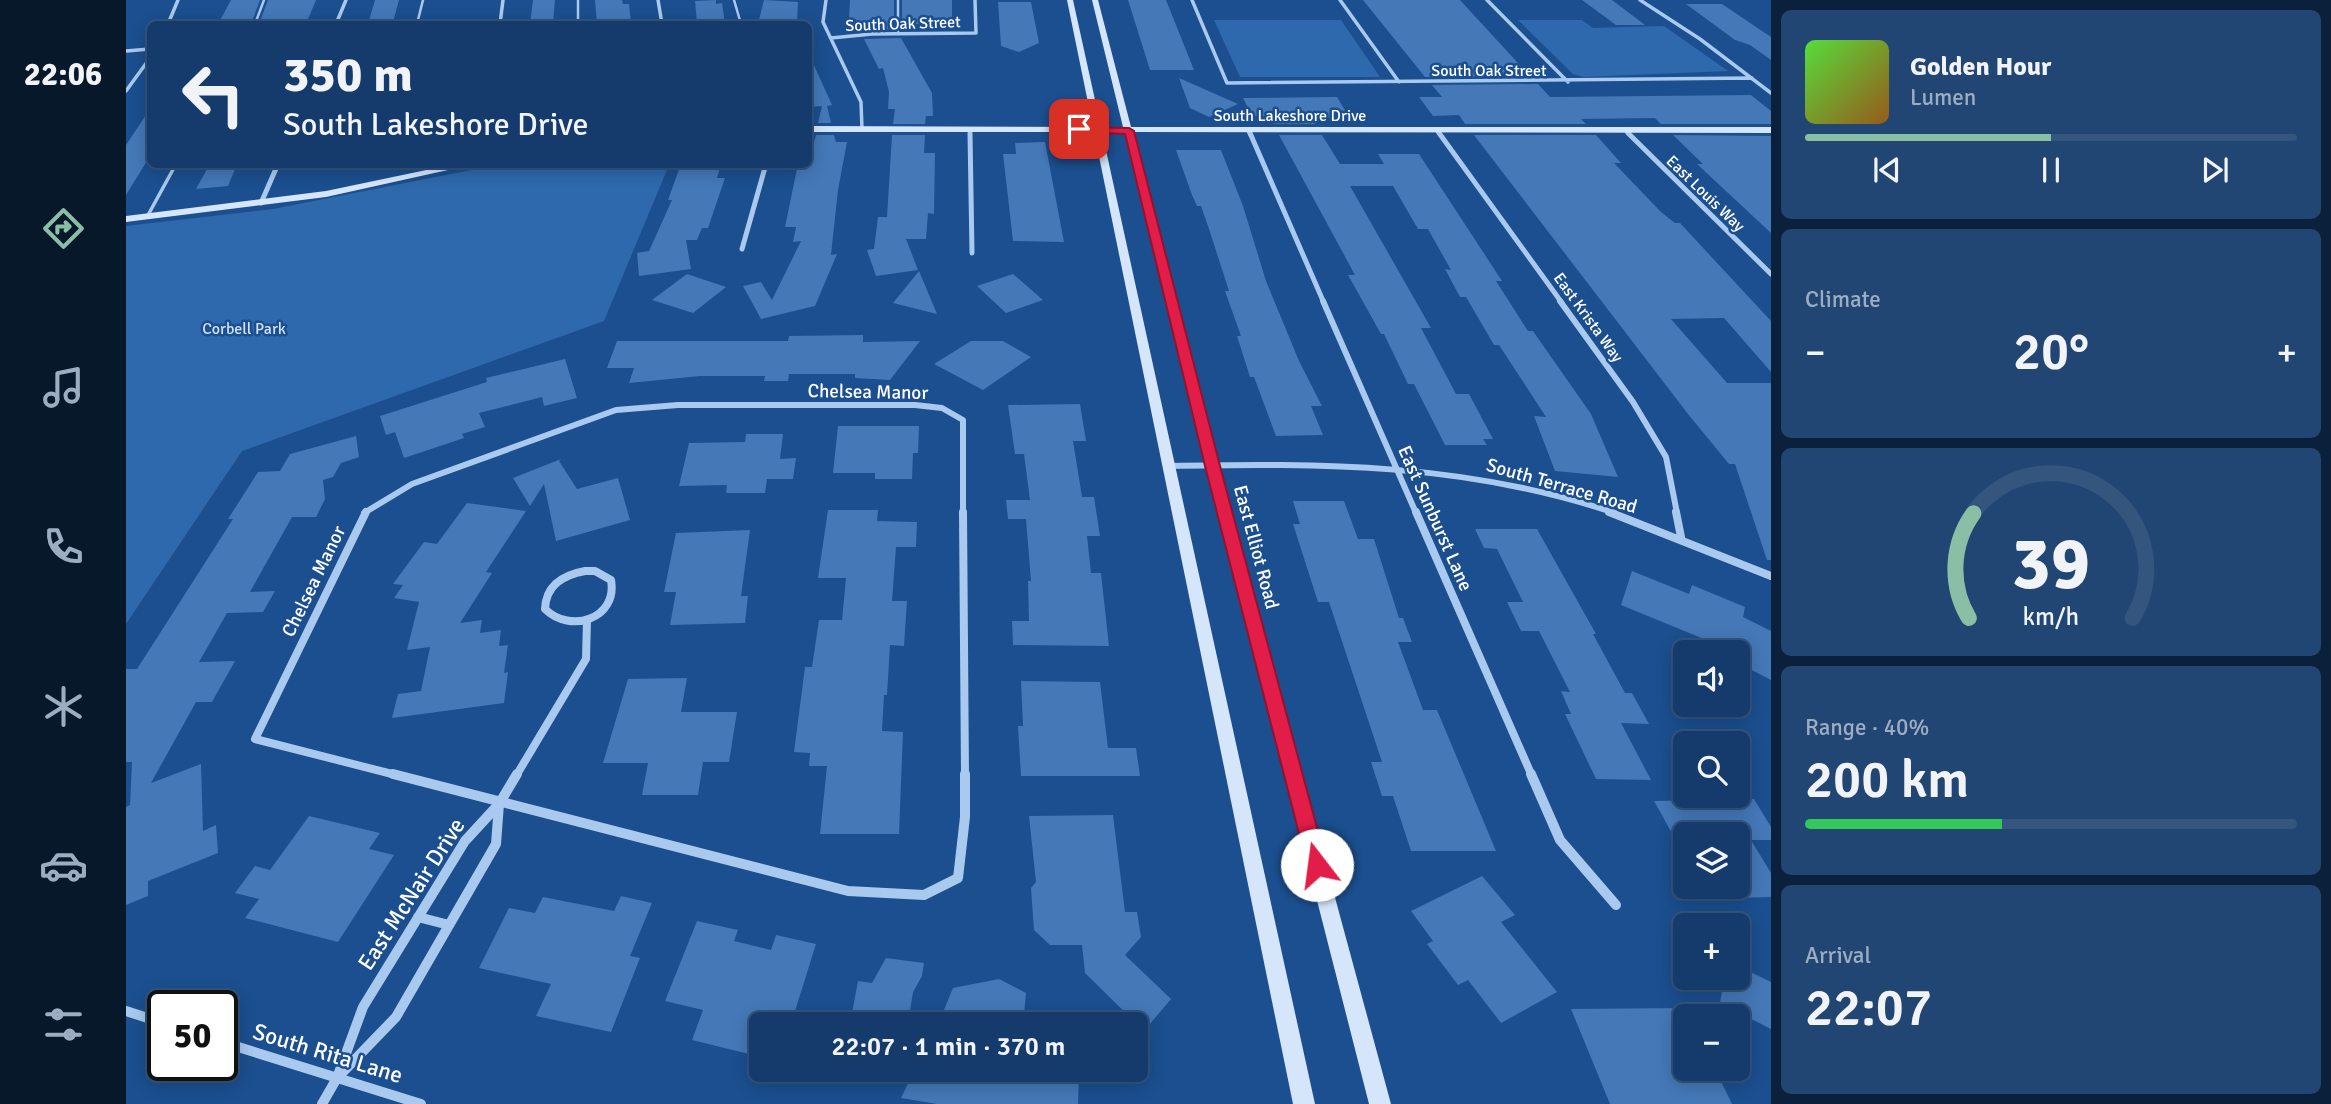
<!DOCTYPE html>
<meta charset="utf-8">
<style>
:root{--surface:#143b6b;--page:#214673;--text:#f1f3f6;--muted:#9dadc1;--line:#33557e;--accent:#8abfa5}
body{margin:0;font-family:Signika,sans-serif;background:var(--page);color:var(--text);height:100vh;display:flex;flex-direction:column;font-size:26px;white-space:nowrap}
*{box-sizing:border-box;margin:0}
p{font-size:23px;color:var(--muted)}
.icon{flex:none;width:38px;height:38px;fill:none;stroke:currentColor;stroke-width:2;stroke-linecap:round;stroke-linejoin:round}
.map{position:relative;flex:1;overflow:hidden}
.side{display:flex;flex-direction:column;gap:10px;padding:10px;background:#0b203b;width:560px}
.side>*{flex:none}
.guide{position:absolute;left:21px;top:21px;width:665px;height:147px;border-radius:10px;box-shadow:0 4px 18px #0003,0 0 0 2px var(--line);background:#143b6b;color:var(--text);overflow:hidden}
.controls{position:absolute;left:1547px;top:640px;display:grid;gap:14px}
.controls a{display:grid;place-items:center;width:77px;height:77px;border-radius:10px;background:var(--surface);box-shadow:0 4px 18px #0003,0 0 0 2px var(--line);font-size:35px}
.speed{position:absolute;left:21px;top:990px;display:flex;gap:14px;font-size:35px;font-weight:700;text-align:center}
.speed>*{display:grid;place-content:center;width:91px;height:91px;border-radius:50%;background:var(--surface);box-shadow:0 4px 18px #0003,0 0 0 2px var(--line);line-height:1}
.speed .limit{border:4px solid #111;border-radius:10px;background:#fff;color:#111}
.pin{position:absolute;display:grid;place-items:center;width:60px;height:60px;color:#fff;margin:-30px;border-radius:14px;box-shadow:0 4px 10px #0006}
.me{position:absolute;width:77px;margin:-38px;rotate:345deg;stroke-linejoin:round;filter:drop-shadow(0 0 5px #0008)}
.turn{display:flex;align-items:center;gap:24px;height:147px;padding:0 21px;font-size:32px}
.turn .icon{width:91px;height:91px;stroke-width:2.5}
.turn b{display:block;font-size:49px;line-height:60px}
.big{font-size:52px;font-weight:600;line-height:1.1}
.side .tile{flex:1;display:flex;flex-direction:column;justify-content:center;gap:10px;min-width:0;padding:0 24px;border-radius:10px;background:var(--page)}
.side .dial{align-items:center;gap:0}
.dial svg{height:182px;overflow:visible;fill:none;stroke:var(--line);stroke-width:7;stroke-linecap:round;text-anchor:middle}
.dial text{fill:var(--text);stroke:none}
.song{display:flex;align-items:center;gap:21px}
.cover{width:84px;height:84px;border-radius:10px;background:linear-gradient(135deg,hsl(110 70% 55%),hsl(30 70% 35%))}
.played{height:7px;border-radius:4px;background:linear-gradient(90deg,var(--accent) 50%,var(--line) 50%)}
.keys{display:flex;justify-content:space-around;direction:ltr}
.heat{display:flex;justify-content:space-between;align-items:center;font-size:38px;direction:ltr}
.charge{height:10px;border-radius:5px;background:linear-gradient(90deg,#34c759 40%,var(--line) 0)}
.trip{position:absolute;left:623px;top:1012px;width:399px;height:70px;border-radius:10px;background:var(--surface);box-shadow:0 4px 18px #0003,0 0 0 2px var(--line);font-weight:600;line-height:70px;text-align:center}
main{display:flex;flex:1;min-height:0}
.dock{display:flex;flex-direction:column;width:126px;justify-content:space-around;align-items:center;background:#08182b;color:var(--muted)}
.dock .icon{width:49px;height:49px}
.dock .selected{color:var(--accent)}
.dock b{font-size:32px;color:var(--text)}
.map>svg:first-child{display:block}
.green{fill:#2e69ad}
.building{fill:#4478b7}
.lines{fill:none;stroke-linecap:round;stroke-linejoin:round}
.lane-far1{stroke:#a9c9ee;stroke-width:2.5}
.lane{stroke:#a9c9ee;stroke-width:3.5}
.street-far4{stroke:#a9c9ee;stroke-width:3.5}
.street-far3{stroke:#a9c9ee;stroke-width:5}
.street-far2{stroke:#a9c9ee;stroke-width:6}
.street-far1{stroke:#a9c9ee;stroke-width:8}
.street{stroke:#a9c9ee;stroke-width:10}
.secondary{fill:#d6e6fa;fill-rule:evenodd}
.route{fill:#e11d48;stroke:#92132f;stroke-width:2}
.labels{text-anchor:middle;stroke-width:5;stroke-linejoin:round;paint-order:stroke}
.far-street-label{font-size:16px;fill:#fff;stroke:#1b4f8f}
.far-park-label{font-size:16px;fill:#cfe3fa;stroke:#1b4f8f}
.street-label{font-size:19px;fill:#fff;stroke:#1b4f8f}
.near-street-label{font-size:23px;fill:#fff;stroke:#1b4f8f}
</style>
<main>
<nav class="dock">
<b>22:06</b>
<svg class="icon selected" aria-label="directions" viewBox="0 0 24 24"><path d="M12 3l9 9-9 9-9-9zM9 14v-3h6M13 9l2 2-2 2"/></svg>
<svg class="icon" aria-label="music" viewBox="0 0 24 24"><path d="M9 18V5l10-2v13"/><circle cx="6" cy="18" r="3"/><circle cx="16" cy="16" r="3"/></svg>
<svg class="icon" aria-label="phone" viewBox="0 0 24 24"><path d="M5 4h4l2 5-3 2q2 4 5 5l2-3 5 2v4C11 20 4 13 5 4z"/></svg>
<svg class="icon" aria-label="climate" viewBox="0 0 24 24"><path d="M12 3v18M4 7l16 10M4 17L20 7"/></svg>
<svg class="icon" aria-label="car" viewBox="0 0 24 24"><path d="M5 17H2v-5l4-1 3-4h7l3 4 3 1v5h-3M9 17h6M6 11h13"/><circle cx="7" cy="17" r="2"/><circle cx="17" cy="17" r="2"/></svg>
<svg class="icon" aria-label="filters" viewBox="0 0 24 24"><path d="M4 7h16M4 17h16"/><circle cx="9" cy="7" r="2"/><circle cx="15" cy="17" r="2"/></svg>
</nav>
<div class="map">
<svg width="1645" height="1104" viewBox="0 0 1645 1104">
<rect width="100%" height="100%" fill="#1b4f8f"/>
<path class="green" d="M 1088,20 L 1215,20 L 1254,77 L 1114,77 Z
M 1392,20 L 1456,20 L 1467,28 L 1538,26 L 1602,71 L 1458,77 L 1447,74 Z
M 371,165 L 543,165 L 478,321 L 116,451 L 0,624 L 0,226 L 147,209 Z"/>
<path class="building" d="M 105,0 L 134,0 L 125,24 L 92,24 Z
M 142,0 L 190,0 L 180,24 L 133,24 Z
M 249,0 L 273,0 L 267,22 L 242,24 Z
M 407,0 L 429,0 L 427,24 L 404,24 Z
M 469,0 L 496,0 L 497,4 L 503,4 L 505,23 L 471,24 Z
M 590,0 L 590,4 L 596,3 L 599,24 L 571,22 L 569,1 Z
M 638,0 L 672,2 L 671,24 L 632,24 Z
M 724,0 L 768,0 L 768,29 L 734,31 L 730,19 L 723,19 Z
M 776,0 L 826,0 L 826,24 L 776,24 Z
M 1002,0 L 1040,0 L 1068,70 L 1024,70 Z
M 1237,0 L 1334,0 L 1404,76 L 1299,77 Z
M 1456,0 L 1486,0 L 1519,25 L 1490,25 Z
M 872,2 L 905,2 L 913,43 L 893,52 L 875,46 Z
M 1560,4 L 1596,4 L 1645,37 L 1645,60 L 1624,45 L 1609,40 Z
M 775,38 L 806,93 L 807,116 L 800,116 L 799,124 L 767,124 L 769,109 L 762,109 L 763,92 L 757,68 L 753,69 L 738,39 Z
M 682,52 L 706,105 L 701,106 L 705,123 L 692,123 L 696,106 L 682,107 Z
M 1053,78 L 1112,104 L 1083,117 L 1064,108 Z
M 1412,84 L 1424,97 L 1625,95 L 1645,111 L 1645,124 L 1535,124 L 1529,118 L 1455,119 L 1460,124 L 1339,124 L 1333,115 L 1307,116 L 1293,97 L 1316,97 L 1306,85 Z
M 1211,97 L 1223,117 L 1186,118 L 1190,124 L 1148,124 L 1143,116 L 1126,116 L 1117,98 Z
M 24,109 L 24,156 L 0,195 L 0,145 Z
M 690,135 L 708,135 L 710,142 L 721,142 L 712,190 L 705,255 L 711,254 L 689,306 L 635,319 L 617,286 L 635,282 L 646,300 L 675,241 L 667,242 L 670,227 L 659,227 L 672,164 L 682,164 Z
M 766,135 L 799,135 L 798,153 L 809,153 L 808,214 L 802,213 L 800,239 L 780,239 L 792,270 L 750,276 L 741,250 L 748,249 L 752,217 L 761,217 Z
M 1153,135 L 1196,135 L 1214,164 L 1258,164 L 1252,154 L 1293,154 L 1376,281 L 1370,281 L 1402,331 L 1407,331 L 1465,414 L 1492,477 L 1429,471 L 1408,416 L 1420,417 L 1373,345 L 1368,345 L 1340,297 L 1334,297 L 1319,269 L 1325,270 L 1302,229 L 1292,229 L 1267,186 L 1224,186 L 1305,328 L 1295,328 L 1330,394 L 1343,394 L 1367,439 L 1357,439 L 1361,445 L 1319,445 L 1288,384 L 1282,384 L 1258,334 L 1255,334 L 1222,275 L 1229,275 Z
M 1348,135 L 1470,135 L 1495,163 L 1488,163 L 1535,212 L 1549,223 L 1554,223 L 1645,321 L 1645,372 L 1598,318 L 1545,319 L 1601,383 L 1645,383 L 1645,560 L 1641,560 L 1609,464 L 1603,464 L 1562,414 Z
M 1547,135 L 1645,136 L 1645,233 L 1571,164 L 1577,164 Z
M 919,142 L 938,242 L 887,241 L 877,154 L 890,154 L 889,143 Z
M 1050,150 L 1095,150 L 1117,206 L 1140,281 L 1173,361 L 1196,406 L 1185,406 L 1197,435 L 1150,436 L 1128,377 L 1124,377 L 1111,336 L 1115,336 L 1099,291 L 1103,291 L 1083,229 L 1075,206 L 1071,206 L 1066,195 Z
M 84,164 L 111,164 L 102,186 L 70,189 Z
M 555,164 L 595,164 L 591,178 L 599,178 L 582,228 L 576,228 L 571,240 L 560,240 L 565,269 L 513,276 L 511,253 L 523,251 L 546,200 L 542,200 Z
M 793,271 L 811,314 L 767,303 Z
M 561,274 L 600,287 L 567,313 L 526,300 Z
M 887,274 L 917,300 L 880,313 L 851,286 Z
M 737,335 L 737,342 L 794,341 L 764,380 L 729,378 L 729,374 L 663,374 L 662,381 L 638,381 L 639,376 L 574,376 L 503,383 L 508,368 L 481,368 L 491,341 L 662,341 L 663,336 Z
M 845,341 L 877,341 L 905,357 L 857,390 L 808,364 Z
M 439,359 L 451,398 L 418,406 L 416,397 L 353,413 L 359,427 L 336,434 L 338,438 L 278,458 L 269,432 L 260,435 L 254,416 L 361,382 L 360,378 Z
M 954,404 L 960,441 L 947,441 L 956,497 L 968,497 L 974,536 L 961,536 L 965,573 L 975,573 L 983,646 L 887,645 L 886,621 L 903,621 L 902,581 L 905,581 L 900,519 L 882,519 L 880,500 L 904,500 L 898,454 L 889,454 L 882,405 Z
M 712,426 L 793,426 L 792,453 L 787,453 L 786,479 L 749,479 L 749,473 L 707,473 Z
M 620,434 L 657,434 L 654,459 L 670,458 L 667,479 L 641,479 L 639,493 L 600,493 L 601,485 L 553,486 L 563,443 L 619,442 Z
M 230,436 L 233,457 L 215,463 L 207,477 L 197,480 L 199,499 L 190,517 L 166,517 L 124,592 L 149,591 L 137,612 L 101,613 L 73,662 L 109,661 L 86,702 L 70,702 L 25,783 L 75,764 L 77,831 L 90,825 L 92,853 L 22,881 L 22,896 L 0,905 L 0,807 L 4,805 L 6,762 L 0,762 L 0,669 L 11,669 L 107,519 L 102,519 L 132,472 L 154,471 L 164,454 Z
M 435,459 L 433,461 L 451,489 L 492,478 L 504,520 L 430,541 L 418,484 L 404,506 L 387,478 Z
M 1167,501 L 1218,501 L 1232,539 L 1248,539 L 1273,618 L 1277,618 L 1286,642 L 1272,642 L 1297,710 L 1311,710 L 1370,851 L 1285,851 L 1267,796 L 1256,796 L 1245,762 L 1256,762 L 1203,602 L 1192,602 L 1167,524 L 1174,524 Z
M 341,503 L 400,511 L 360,572 L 366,573 L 334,623 L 356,620 L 354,633 L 375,630 L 373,646 L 382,645 L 378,673 L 382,672 L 378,703 L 266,718 L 272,694 L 295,691 L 304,647 L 281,650 L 293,602 L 268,598 L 277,585 L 267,584 L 298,542 L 311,544 Z
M 702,510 L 752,510 L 751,521 L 791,522 L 790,547 L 770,547 L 766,601 L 781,601 L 778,646 L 764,645 L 761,695 L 758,695 L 756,731 L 777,732 L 773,834 L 694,834 L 701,766 L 683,766 L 684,753 L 668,752 L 679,667 L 686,667 L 693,620 L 716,620 L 720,578 L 692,578 Z
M 1349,529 L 1411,529 L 1470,634 L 1467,634 L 1499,693 L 1506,693 L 1523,724 L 1495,723 L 1525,780 L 1470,779 L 1439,714 L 1445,714 L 1435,691 L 1444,692 L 1413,631 L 1395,631 L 1381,602 L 1397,602 L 1371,549 L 1358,548 Z
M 624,530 L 615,596 L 622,596 L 619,623 L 544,625 L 550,592 L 538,592 L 550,533 Z
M 1506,571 L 1563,594 L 1566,585 L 1619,607 L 1617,617 L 1645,631 L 1645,680 L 1612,663 L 1612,653 L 1495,605 Z
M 561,678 L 555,712 L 611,712 L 603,762 L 577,762 L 572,795 L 516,795 L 522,763 L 477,763 L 502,679 Z
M 895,681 L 974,682 L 982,748 L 1010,748 L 1014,776 L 895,776 L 892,726 L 897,726 Z
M 1628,799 L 1645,827 L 1645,840 L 1625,840 L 1645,873 L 1645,897 L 1612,898 L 1612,835 L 1547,835 L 1528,801 Z
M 987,815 L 999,912 L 1011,912 L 1015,937 L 999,955 L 1045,999 L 1018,1031 L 959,973 L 956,945 L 924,945 L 908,930 L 905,888 L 910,882 L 903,816 Z
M 183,816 L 254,833 L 243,849 L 268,855 L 212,942 L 119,918 L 133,899 L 109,893 L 129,866 L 144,870 Z
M 1356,876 L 1389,915 L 1375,922 L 1431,992 L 1375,1023 L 1342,980 L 1332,985 L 1301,944 L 1307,941 L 1285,911 Z
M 495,896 L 526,903 L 504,956 L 514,958 L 485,1032 L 410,1016 L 425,984 L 353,968 L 383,908 L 409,913 L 417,897 L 488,911 Z
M 571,921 L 612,930 L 608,941 L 645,950 L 650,935 L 690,944 L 665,1024 L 635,1024 L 635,1057 L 566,1040 L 577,1010 L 539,1001 Z
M 760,958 L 798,963 L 796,976 L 787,992 L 782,1024 L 724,1024 L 732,981 L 746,983 Z
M 1612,966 L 1645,982 L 1645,1029 L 1594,1003 L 1598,978 L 1612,978 Z
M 873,979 L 900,993 L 897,1024 L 812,1024 L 827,988 Z
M 1559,1008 L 1559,1069 L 1589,1069 L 1606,1104 L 1484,1104 L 1445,1009 Z
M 789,1069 L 953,1069 L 952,1104 L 811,1104 L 775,1098 Z"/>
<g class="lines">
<path class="lane-far1" d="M 452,0 L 452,24
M 608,0 L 615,24
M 772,0 L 772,34
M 129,24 L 138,0
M 291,24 L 297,0"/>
<path class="lane" d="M 21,217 L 50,164"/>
<path class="street-far4" d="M 532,0 L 536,24
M 700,0 L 697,22 L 735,102 L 736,129
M 1066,0 L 1101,83 L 1626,78
M 1214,0 L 1273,82
M 1361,0 L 1442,82
M 1514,0 L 1574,39 L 1645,93
M 42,24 L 52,0
M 210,24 L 220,0
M 374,24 L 377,0
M 705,38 L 746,34 L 850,33 L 849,0
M 0,51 L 24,49
M 0,91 L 24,58
M 844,129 L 844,135
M 1122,130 L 1124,135
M 1499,130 L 1504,135
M 1311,131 L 1314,135"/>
<path class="street-far3" d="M 844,133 L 846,253
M 1124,133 L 1198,303
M 1313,133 L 1436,303
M 1502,133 L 1645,274
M 135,203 L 152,164
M 616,249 L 640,164"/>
<path class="street-far2" d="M 1197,301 L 1290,513
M 1434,301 L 1507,402 L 1540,457 L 1551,513
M 1042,466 C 1196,463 1341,463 1489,513
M 238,513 L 286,484 L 490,410 L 552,405 L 789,405 L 816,408 L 837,420 L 837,513"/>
<path class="street-far1" d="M 240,512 L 129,739 L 274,776
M 837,512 L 839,776
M 1290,512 L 1406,776
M 1483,512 L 1645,576
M 1550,512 L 1555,537
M 459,571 L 469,571 L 485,580 C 492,619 444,634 419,609 C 420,585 437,575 459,571 Z
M 390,776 L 460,659 L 461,620"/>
<path class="street" d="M 267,774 L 722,891 L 798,895 L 832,878 L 839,817 L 839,774
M 1405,774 L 1434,840 L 1490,905
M 292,917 L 323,925
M 0,1011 L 37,1023
M 96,1042 L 295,1104
M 214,1075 L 270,1017 L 370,844 L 373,804
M 196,1104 L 211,1078 L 237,1007 L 339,841 L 373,804 L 391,774"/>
<path class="secondary" d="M 941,0 L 947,0 L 975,127 L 997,127 L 966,0 L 972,0 L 1005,127 L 1645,127 L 1645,133 L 1006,132 L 1092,466 L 1265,1104 L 1243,1104 L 1080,466 L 998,132 L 976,132 L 1189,1104 L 1167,1104 L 968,132 L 682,132 L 682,126 L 967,127 Z
M 329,164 L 349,164 L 200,197 L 0,222 L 0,216 L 200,191 Z"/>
</g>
<path class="route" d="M 949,127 L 1003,128 L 1008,131 L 1094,466 L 1201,865 L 1198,872 L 1191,874 L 1184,872 L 1181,865 L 1079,466 L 999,134 L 953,132 Z"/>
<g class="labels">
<g class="far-street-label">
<text transform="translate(777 23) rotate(-2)" y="6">South Oak Street</text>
<text x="1363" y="76">South Oak Street</text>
<text x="1164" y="121">South Lakeshore Drive</text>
<text transform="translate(1580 193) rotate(44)" y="6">East Louis Way</text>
<text transform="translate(1463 317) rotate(54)" y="6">East Krista Way</text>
</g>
<g class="far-park-label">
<text x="118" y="334">Corbell Park</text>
</g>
<g class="street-label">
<text transform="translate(742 391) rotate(1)" y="7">Chelsea Manor</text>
<text transform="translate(1436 485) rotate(16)" y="7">South Terrace Road</text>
<text transform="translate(1310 518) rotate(66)" y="7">East Sunburst Lane</text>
<text transform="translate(1131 547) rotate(75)" y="7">East Elliot Road</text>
<text transform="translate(187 581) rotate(-64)" y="7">Chelsea Manor</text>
</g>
<g class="near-street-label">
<text transform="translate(285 894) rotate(-57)" y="8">East McNair Drive</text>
<text transform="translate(202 1053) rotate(17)" y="8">South Rita Lane</text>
</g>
</g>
</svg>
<div class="controls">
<a><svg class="icon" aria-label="sound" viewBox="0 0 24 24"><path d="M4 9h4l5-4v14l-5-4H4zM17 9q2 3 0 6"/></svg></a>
<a><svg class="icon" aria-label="search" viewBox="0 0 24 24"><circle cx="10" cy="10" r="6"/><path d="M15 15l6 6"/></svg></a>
<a><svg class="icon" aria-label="layers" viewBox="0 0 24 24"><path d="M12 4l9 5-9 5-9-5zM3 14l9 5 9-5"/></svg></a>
<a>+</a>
<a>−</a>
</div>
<div class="speed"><div class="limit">50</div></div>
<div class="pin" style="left:953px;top:129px;background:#d93025"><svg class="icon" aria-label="arrive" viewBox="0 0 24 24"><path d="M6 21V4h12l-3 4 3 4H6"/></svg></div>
<svg class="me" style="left:1191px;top:865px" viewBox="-20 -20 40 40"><circle r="19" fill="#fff"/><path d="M0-13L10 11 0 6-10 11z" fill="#e11d48"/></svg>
<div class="trip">22:07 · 1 min · 370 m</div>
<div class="guide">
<div class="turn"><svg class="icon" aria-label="left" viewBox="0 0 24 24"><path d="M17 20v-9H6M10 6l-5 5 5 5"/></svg><div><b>350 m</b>South Lakeshore Drive</div></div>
</div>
</div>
<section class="side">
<div class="tile">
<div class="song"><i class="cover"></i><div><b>Golden Hour</b><p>Lumen</p></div></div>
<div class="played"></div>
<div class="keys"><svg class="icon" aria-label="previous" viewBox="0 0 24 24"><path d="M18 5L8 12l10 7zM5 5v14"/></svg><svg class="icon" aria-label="pause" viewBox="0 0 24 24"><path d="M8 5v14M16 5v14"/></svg><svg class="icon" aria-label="next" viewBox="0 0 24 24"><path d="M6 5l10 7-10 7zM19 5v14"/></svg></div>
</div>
<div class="tile"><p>Climate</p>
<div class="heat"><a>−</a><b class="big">20°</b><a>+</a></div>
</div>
<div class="tile dial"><svg viewBox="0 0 100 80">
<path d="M14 69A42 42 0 1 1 86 69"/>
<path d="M14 69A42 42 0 0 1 16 23" stroke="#8abfa5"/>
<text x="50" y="56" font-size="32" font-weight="700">39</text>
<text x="50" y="72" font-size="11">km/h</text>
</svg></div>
<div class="tile"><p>Range · 40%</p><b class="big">200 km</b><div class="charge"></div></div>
<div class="tile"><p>Arrival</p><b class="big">22:07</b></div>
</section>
</main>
